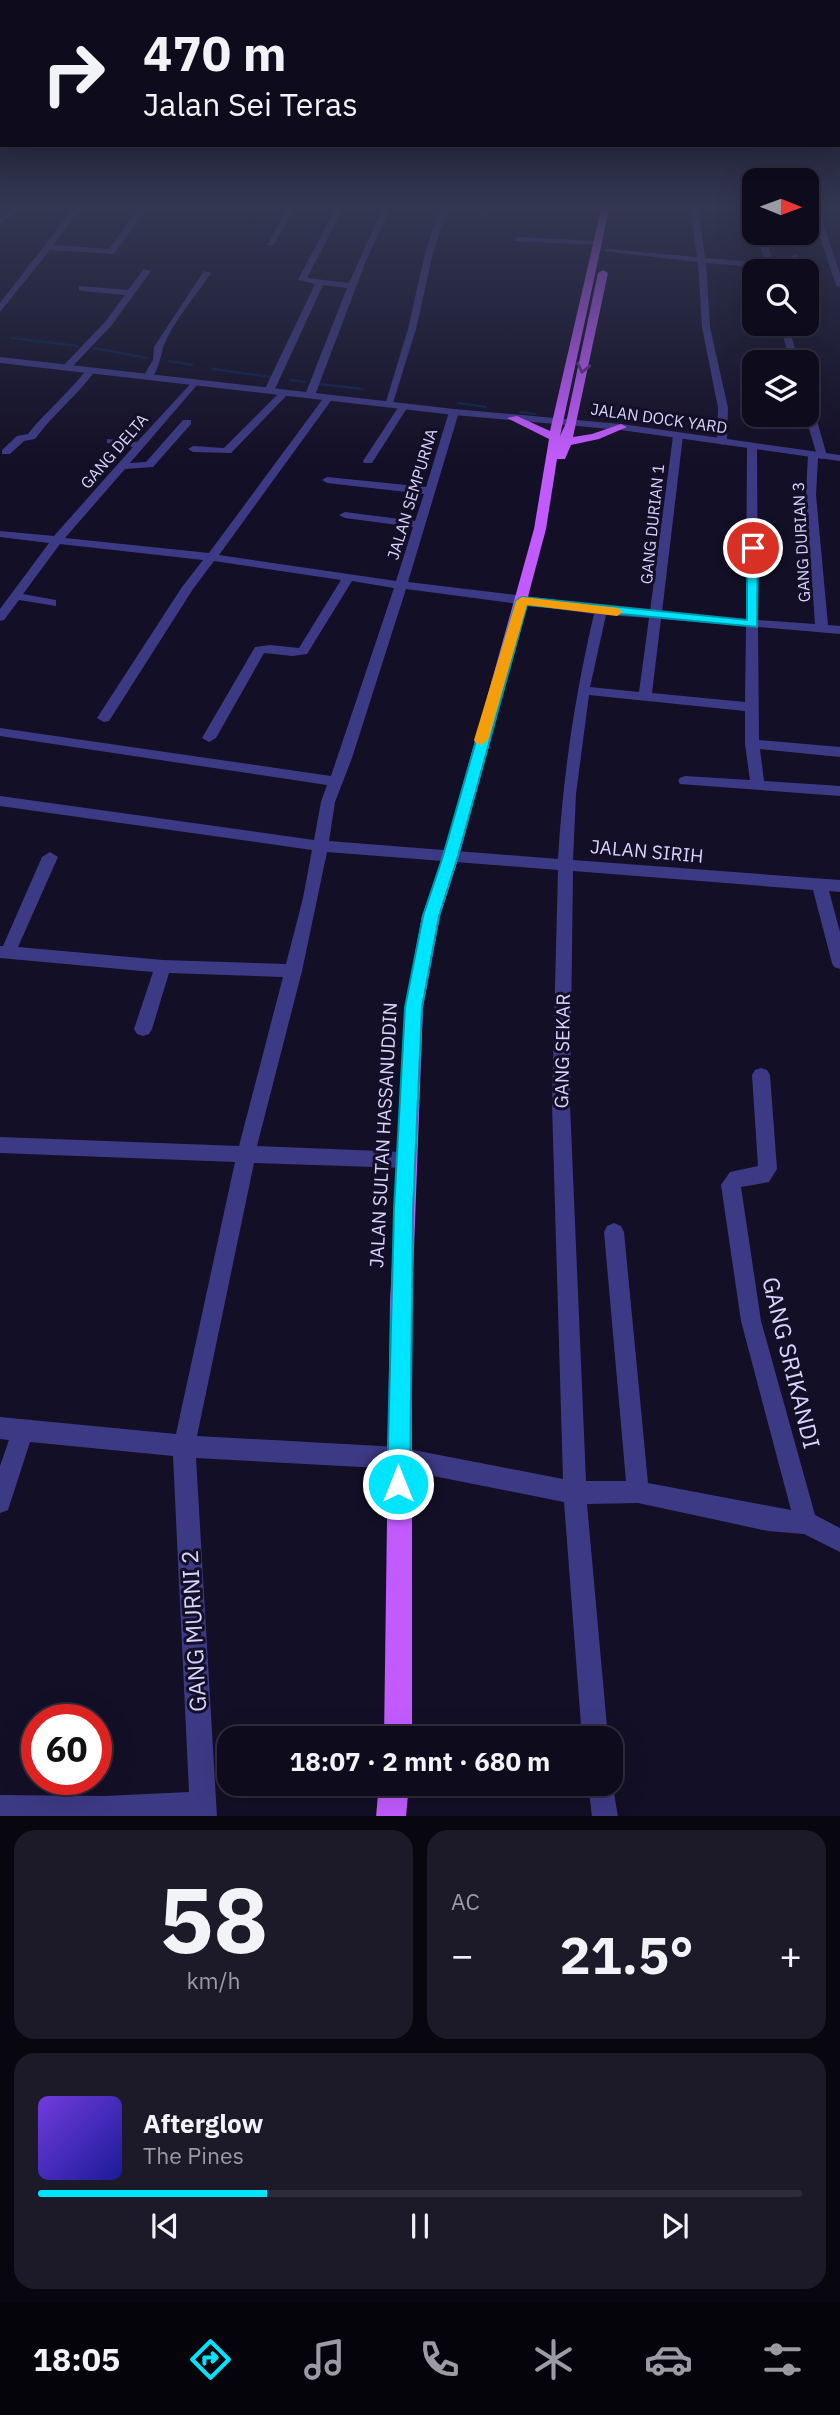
<!DOCTYPE html>
<html lang="id">
<meta charset="utf-8">
<style>
:root{--surface:#0e0b1c;--page:#1c1929;--text:#f1f3f6;--muted:#9b9ba3;--line:#2e2b3b;--accent:#00e5ff}
body{margin:0;font-family:"IBM Plex Sans",sans-serif;background:var(--page);color:var(--text);height:100vh;display:flex;flex-direction:column;font-size:26px;white-space:nowrap}
*{box-sizing:border-box;margin:0}
p{font-size:23px;color:var(--muted)}
.icon{flex:none;width:38px;height:38px;fill:none;stroke:currentColor;stroke-width:2;stroke-linecap:round;stroke-linejoin:round}
.map{position:relative;height:1816px;overflow:hidden}
.side{display:flex;flex-direction:column;gap:14px;padding:14px;background:#08060f;flex:1}
.side>*{flex:none}
.hud{position:absolute;left:0px;top:0px;width:840px;height:147px;box-shadow:0 7px 28px #0002,0 0 0 2px var(--line);background:#0e0b1c;color:var(--text);overflow:hidden}
.needle{width:46px;rotate:91deg}
.controls{position:absolute;left:742px;top:168px;display:grid;gap:14px}
.controls a{display:grid;place-items:center;width:77px;height:77px;border-radius:14px;background:var(--surface);box-shadow:0 7px 28px #0002,0 0 0 2px var(--line);font-size:35px}
.speed{position:absolute;left:21px;top:1704px;display:flex;gap:14px;font-size:35px;font-weight:700;text-align:center}
.speed>*{display:grid;place-content:center;width:91px;height:91px;border-radius:50%;background:var(--surface);box-shadow:0 7px 28px #0002,0 0 0 2px var(--line);line-height:1}
.speed .limit{border:10px solid #d22;background:#fff;color:#111}
.pin{position:absolute;display:grid;place-items:center;width:60px;height:60px;color:#fff;margin:-30px;border:4px solid #fff;border-radius:50%;box-shadow:0 2px 7px #0007}
.me{position:absolute;width:77px;margin:-38px;rotate:0deg;stroke-linejoin:round;filter:drop-shadow(0 0 5px #0008)}
.turn{display:flex;align-items:center;gap:24px;height:147px;padding:0 28px;font-size:32px}
.turn .icon{width:91px;height:91px;stroke-width:2.5}
.turn b{display:block;font-size:49px;line-height:60px}
.big{font-size:52px;font-weight:700;line-height:1.1}
.side .card{flex:1;display:flex;flex-direction:column;justify-content:center;gap:10px;min-width:0;padding:0 24px;border-radius:21px;background:var(--page)}
.side .dial{align-items:center;gap:0}
.dial b{font-size:91px;line-height:1}
.song{display:flex;align-items:center;gap:21px}
.cover{width:84px;height:84px;border-radius:10px;background:linear-gradient(135deg,hsl(260 70% 55%),hsl(240 70% 35%))}
.played{height:7px;border-radius:4px;background:linear-gradient(90deg,var(--accent) 30%,var(--line) 30%)}
.keys{display:flex;justify-content:space-around;direction:ltr}
.heat{display:flex;justify-content:space-between;align-items:center;font-size:38px;direction:ltr}
.side .tiles{flex:1;display:grid;gap:14px;grid-template-columns:1fr 1fr}
.card:last-child{grid-column:span 2}
.trip{position:absolute;left:217px;top:1726px;width:406px;height:70px;border-radius:21px;background:var(--surface);box-shadow:0 7px 28px #0002,0 0 0 2px var(--line);font-weight:700;line-height:70px;text-align:center}
.dock{display:flex;height:112px;justify-content:space-around;align-items:center;background:#06040b;color:var(--muted)}
.dock .icon{width:49px;height:49px}
.dock .on{color:var(--accent)}
.dock b{font-size:32px;color:var(--text)}
.map>svg:first-child{display:block}
.lines{fill:none;stroke-linecap:round;stroke-linejoin:round}
.stream{stroke:#0c2248;stroke-width:2.5}
.minor{fill:#3d3a85;fill-rule:evenodd}
.tertiary{fill:#3d3a85;fill-rule:evenodd}
.primary{fill:#c25bff;fill-rule:evenodd}
.oneway{stroke:#623188}
.route{fill:#00e5ff;stroke:#0095a6;stroke-width:2}
.slow{fill:#f59e0b}
.labels{text-anchor:middle;stroke-width:6;stroke-linejoin:round;paint-order:stroke}
.far-street-label{font-size:16px;fill:#d9d4ff;stroke:#130f26}
.street-label{font-size:19px;fill:#d9d4ff;stroke:#130f26}
.near-street-label{font-size:23px;fill:#d9d4ff;stroke:#130f26}
</style>
<div class="map">
<svg width="840" height="1817" viewBox="0 0 840 1817">
<rect width="100%" height="100%" fill="#130f26"/>
<g class="lines">
<path class="stream" d="M 12,338 L 78,346
M 94,348 L 147,358
M 169,361 L 192,365
M 213,369 L 271,377
M 292,380 L 305,382
M 320,384 L 363,389
M 458,403 L 486,407
M 520,412 L 535,414"/>
<path class="minor" d="M 15,205 L 24,205 L 0,224 L 0,218 Z
M 76,205 L 84,205 L 53,245 L 109,249 L 141,205 L 149,205 L 114,254 L 50,250 L 0,312 L 0,303 Z
M 194,205 L 202,205 L 195,212 L 191,210 Z
M 290,205 L 298,205 L 273,245 L 267,245 Z
M 337,205 L 345,205 L 307,278 L 349,283 L 384,205 L 392,205 L 366,261 L 315,395 L 310,398 L 305,395 L 347,288 L 323,285 L 274,391 L 266,393 L 264,391 L 315,284 L 298,280 Z
M 441,205 L 449,205 L 433,253 L 416,329 L 393,403 L 385,405 L 408,329 L 425,253 Z
M 481,205 L 489,205 L 487,217 L 483,219 L 479,217 Z
M 690,205 L 698,205 L 705,258 L 765,263 L 757,233 L 765,233 L 766,239 L 790,239 L 794,241 L 790,243 L 768,243 L 772,260 L 793,260 L 792,256 L 796,254 L 802,262 L 796,265 L 773,265 L 775,271 L 767,271 L 766,268 L 706,263 L 710,327 L 728,408 L 727,442 L 722,445 L 717,442 L 718,408 L 702,327 L 698,262 L 603,251 L 607,249 L 697,257 Z
M 809,205 L 817,205 L 840,273 L 840,287 L 836,285 Z
M 517,237 L 597,241 L 601,243 L 597,245 L 514,241 Z
M 144,269 L 151,271 L 111,326 L 70,369 L 64,369 L 64,365 L 105,322 L 125,295 L 82,291 L 79,290 L 79,286 L 128,290 Z
M 204,271 L 211,273 C 196,296 174,320 164,345 C 160,358 160,364 153,377 L 145,379 L 143,377 L 153,360 L 154,347 Z
M 780,324 L 788,324 L 799,362 L 790,362 Z
M 87,369 L 95,371 C 76,397 54,413 35,439 L 24,441 L 10,454 L 2,454 L 2,450 L 17,436 L 28,434 C 46,411 69,393 87,369 Z
M 194,380 L 199,383 L 197,385 L 130,463 L 146,462 L 183,420 L 191,420 L 191,424 L 153,467 L 125,469 L 65,538 L 209,553 L 325,396 L 328,395 L 333,398 L 219,555 L 396,581 L 413,527 L 345,518 L 339,515 L 345,512 L 415,521 L 424,494 L 327,483 L 322,480 L 327,477 L 426,487 L 449,412 L 454,409 L 459,412 L 408,582 L 650,611 L 673,436 L 678,433 L 683,436 L 662,612 L 746,619 L 747,447 L 752,444 L 757,447 L 758,620 L 815,624 L 806,495 L 808,454 L 816,452 L 805,415 L 807,400 L 812,403 L 827,456 L 822,459 L 818,458 L 816,495 L 828,625 L 840,626 L 840,634 L 758,627 L 759,740 L 840,747 L 840,757 L 760,749 L 764,781 L 840,786 L 840,796 L 680,784 L 678,781 L 680,778 L 685,776 L 750,780 L 745,744 L 745,711 L 589,695 L 576,794 L 573,860 L 840,880 L 840,892 L 829,891 L 840,932 L 840,969 L 834,967 L 832,963 L 813,890 L 573,871 L 570,1105 L 586,1481 L 626,1481 L 604,1232 L 607,1226 L 614,1223 L 621,1226 L 624,1232 L 648,1483 L 791,1510 L 741,1321 L 721,1185 L 730,1172 L 758,1166 L 752,1075 L 755,1070 L 761,1068 L 767,1070 L 770,1075 L 777,1169 L 769,1182 L 741,1187 L 761,1321 L 815,1515 L 840,1528 L 840,1552 L 804,1534 L 768,1531 L 638,1503 L 587,1504 L 608,1738 L 582,1738 L 564,1502 L 398,1469 L 196,1458 L 217,1817 L 0,1817 L 0,1795 L 105,1796 L 189,1792 L 173,1456 L 30,1442 L 8,1510 L 0,1513 L 0,1466 L 9,1440 L 0,1439 L 0,1417 L 176,1434 L 235,1162 L 0,1153 L 0,1137 L 239,1146 L 283,977 L 169,973 L 152,1029 L 149,1034 L 143,1036 L 137,1034 L 134,1029 L 153,972 L 0,958 L 0,946 L 3,946 L 42,857 L 50,852 L 58,857 L 18,947 L 163,960 L 286,964 L 303,898 L 312,850 L 0,806 L 0,796 L 314,840 L 321,802 L 327,785 L 0,736 L 0,728 L 331,776 L 394,588 L 352,581 L 307,654 L 292,656 L 264,653 L 216,738 L 209,742 L 202,738 L 255,647 L 270,645 L 299,648 L 341,580 L 214,561 L 193,589 L 109,721 L 104,722 L 97,718 L 182,587 L 203,560 L 60,544 L 23,594 L 56,600 L 56,606 L 19,600 L 4,620 L 0,621 L 0,609 L 49,543 L 0,537 L 0,531 L 54,536 L 133,447 L 107,443 L 107,439 L 137,442 ZM 406,589 L 594,614 C 575,695 563,775 558,859 L 329,841 L 335,802 L 352,758 ZM 606,615 L 649,618 L 639,692 L 590,687 ZM 661,619 L 746,626 L 745,702 L 652,693 ZM 327,852 L 558,870 L 552,1105 L 563,1479 L 398,1447 L 197,1436 L 254,1163 L 405,1168 L 412,1166 L 414,1160 L 412,1154 L 405,1152 L 257,1146 L 302,971 Z
M 282,390 L 290,392 L 231,453 L 193,452 L 188,449 L 193,446 L 224,448 Z
M 401,403 L 409,405 L 372,463 L 364,463 L 363,461 Z
M 611,1775 L 618,1817 L 592,1817 L 588,1783 L 611,1783 Z"/>
<path class="tertiary" d="M 0,357 L 454,409 L 621,424 L 840,455 L 840,461 L 621,430 L 454,415 L 0,363 Z"/>
<path class="primary" d="M 602,205 L 610,205 L 560,436 L 566,423 L 598,273 L 603,270 L 608,273 L 573,437 L 592,434 L 621,424 L 627,427 L 599,439 L 571,445 L 565,459 L 557,459 L 546,529 L 459,856 L 440,916 L 423,1007 L 412,1303 L 412,1738 L 384,1738 L 390,1303 L 405,1007 L 422,916 L 443,856 L 534,529 L 549,439 L 507,418 L 517,416 L 550,431 Z
M 379,1783 L 409,1783 L 406,1817 L 376,1817 Z"/>
</g>
<defs><path id="oneway-chevron" d="M-2-3.5L2.5 0L-2 3.5" fill="none" stroke-width="1.6" stroke-linecap="round" stroke-linejoin="round" transform="scale(1.75)"/></defs>
<use class="oneway" href="#oneway-chevron" transform="translate(583 368) rotate(102)"/>
<linearGradient id="sky" x2="0" y2="1"><stop stop-color="#0a0815"/><stop offset="0.45" stop-color="#333752"/><stop offset="1" stop-color="#333752" stop-opacity="0"/></linearGradient>
<rect width="840" height="460" fill="url(#sky)"/>
<path class="route" d="M 753,545 L 758,548 L 757,627 L 527,605 L 458,856 L 439,916 L 422,1007 L 413,1209 L 410,1484 L 406,1492 L 398,1496 L 390,1492 L 387,1484 L 394,1209 L 405,1007 L 423,916 L 443,856 L 516,601 L 522,597 L 747,620 L 747,548 Z"/>
<path class="slow" d="M 522,597 L 617,608 L 623,612 L 617,616 L 527,605 L 488,740 L 481,745 L 476,743 L 474,740 L 516,601 Z"/>
<g class="labels">
<g class="far-street-label">
<text transform="translate(659 418) rotate(8)" y="6">JALAN DOCK YARD</text>
<text transform="translate(114 451) rotate(-49)" y="6">GANG DELTA</text>
<text transform="translate(412 494) rotate(-73)" y="6">JALAN SEMPURNA</text>
<text transform="translate(652 524) rotate(-84)" y="6">GANG DURIAN 1</text>
<text transform="translate(801 542) rotate(-93)" y="6">GANG DURIAN 3</text>
</g>
<g class="street-label">
<text transform="translate(647 851) rotate(5)" y="7">JALAN SIRIH</text>
<text transform="translate(562 1051) rotate(-89)" y="7">GANG SEKAR</text>
<text transform="translate(383 1135) rotate(-87)" y="7">JALAN SULTAN HASSANUDDIN</text>
</g>
<g class="near-street-label">
<text transform="translate(791 1363) rotate(76)" y="8">GANG SRIKANDI</text>
<text transform="translate(194 1631) rotate(-93)" y="8">GANG MURNI 2</text>
</g>
</g>
</svg>
<div class="controls">
<a><svg class="needle" viewBox="-14 -14 28 28"><path d="M0-13l5 13h-10z" fill="#e53935"/><path d="M0 13l5-13h-10z" fill="#9b9ba3"/></svg></a>
<a><svg class="icon" aria-label="search" viewBox="0 0 24 24"><circle cx="10" cy="10" r="6"/><path d="M15 15l6 6"/></svg></a>
<a><svg class="icon" aria-label="layers" viewBox="0 0 24 24"><path d="M12 4l9 5-9 5-9-5zM3 14l9 5 9-5"/></svg></a>
</div>
<div class="speed"><div class="limit">60</div></div>
<div class="pin" style="left:753px;top:548px;background:#d93025"><svg class="icon" aria-label="arrive" viewBox="0 0 24 24"><path d="M6 21V4h12l-3 4 3 4H6"/></svg></div>
<svg class="me" style="left:398px;top:1484px" viewBox="-20 -20 40 40"><circle r="17" fill="#00e5ff" stroke="#fff" stroke-width="3"/><path d="M0-11L8 9 0 5-8 9z" fill="#fff"/></svg>
<div class="trip">18:07 · 2 mnt · 680 m</div>
<div class="hud">
<div class="turn"><svg class="icon" aria-label="right" viewBox="0 0 24 24"><path d="M7 20v-9h11M14 6l5 5-5 5"/></svg><div><b>470 m</b>Jalan Sei Teras</div></div>
</div>
</div>
<section class="side">
<div class="tiles">
<div class="card dial"><b>58</b><p>km/h</p></div>
<div class="card"><p>AC</p>
<div class="heat"><a>−</a><b class="big">21.5°</b><a>+</a></div>
</div>
<div class="card">
<div class="song"><i class="cover"></i><div><b>Afterglow</b><p>The Pines</p></div></div>
<div class="played"></div>
<div class="keys"><svg class="icon" aria-label="previous" viewBox="0 0 24 24"><path d="M18 5L8 12l10 7zM5 5v14"/></svg><svg class="icon" aria-label="pause" viewBox="0 0 24 24"><path d="M8 5v14M16 5v14"/></svg><svg class="icon" aria-label="next" viewBox="0 0 24 24"><path d="M6 5l10 7-10 7zM19 5v14"/></svg></div>
</div>
</div>
</section>
<nav class="dock">
<b>18:05</b>
<svg class="icon on" aria-label="directions" viewBox="0 0 24 24"><path d="M12 3l9 9-9 9-9-9zM9 14v-3h6M13 9l2 2-2 2"/></svg>
<svg class="icon" aria-label="music" viewBox="0 0 24 24"><path d="M9 18V5l10-2v13"/><circle cx="6" cy="18" r="3"/><circle cx="16" cy="16" r="3"/></svg>
<svg class="icon" aria-label="phone" viewBox="0 0 24 24"><path d="M5 4h4l2 5-3 2q2 4 5 5l2-3 5 2v4C11 20 4 13 5 4z"/></svg>
<svg class="icon" aria-label="climate" viewBox="0 0 24 24"><path d="M12 3v18M4 7l16 10M4 17L20 7"/></svg>
<svg class="icon" aria-label="car" viewBox="0 0 24 24"><path d="M5 17H2v-5l4-1 3-4h7l3 4 3 1v5h-3M9 17h6M6 11h13"/><circle cx="7" cy="17" r="2"/><circle cx="17" cy="17" r="2"/></svg>
<svg class="icon" aria-label="filters" viewBox="0 0 24 24"><path d="M4 7h16M4 17h16"/><circle cx="9" cy="7" r="2"/><circle cx="15" cy="17" r="2"/></svg>
</nav>
